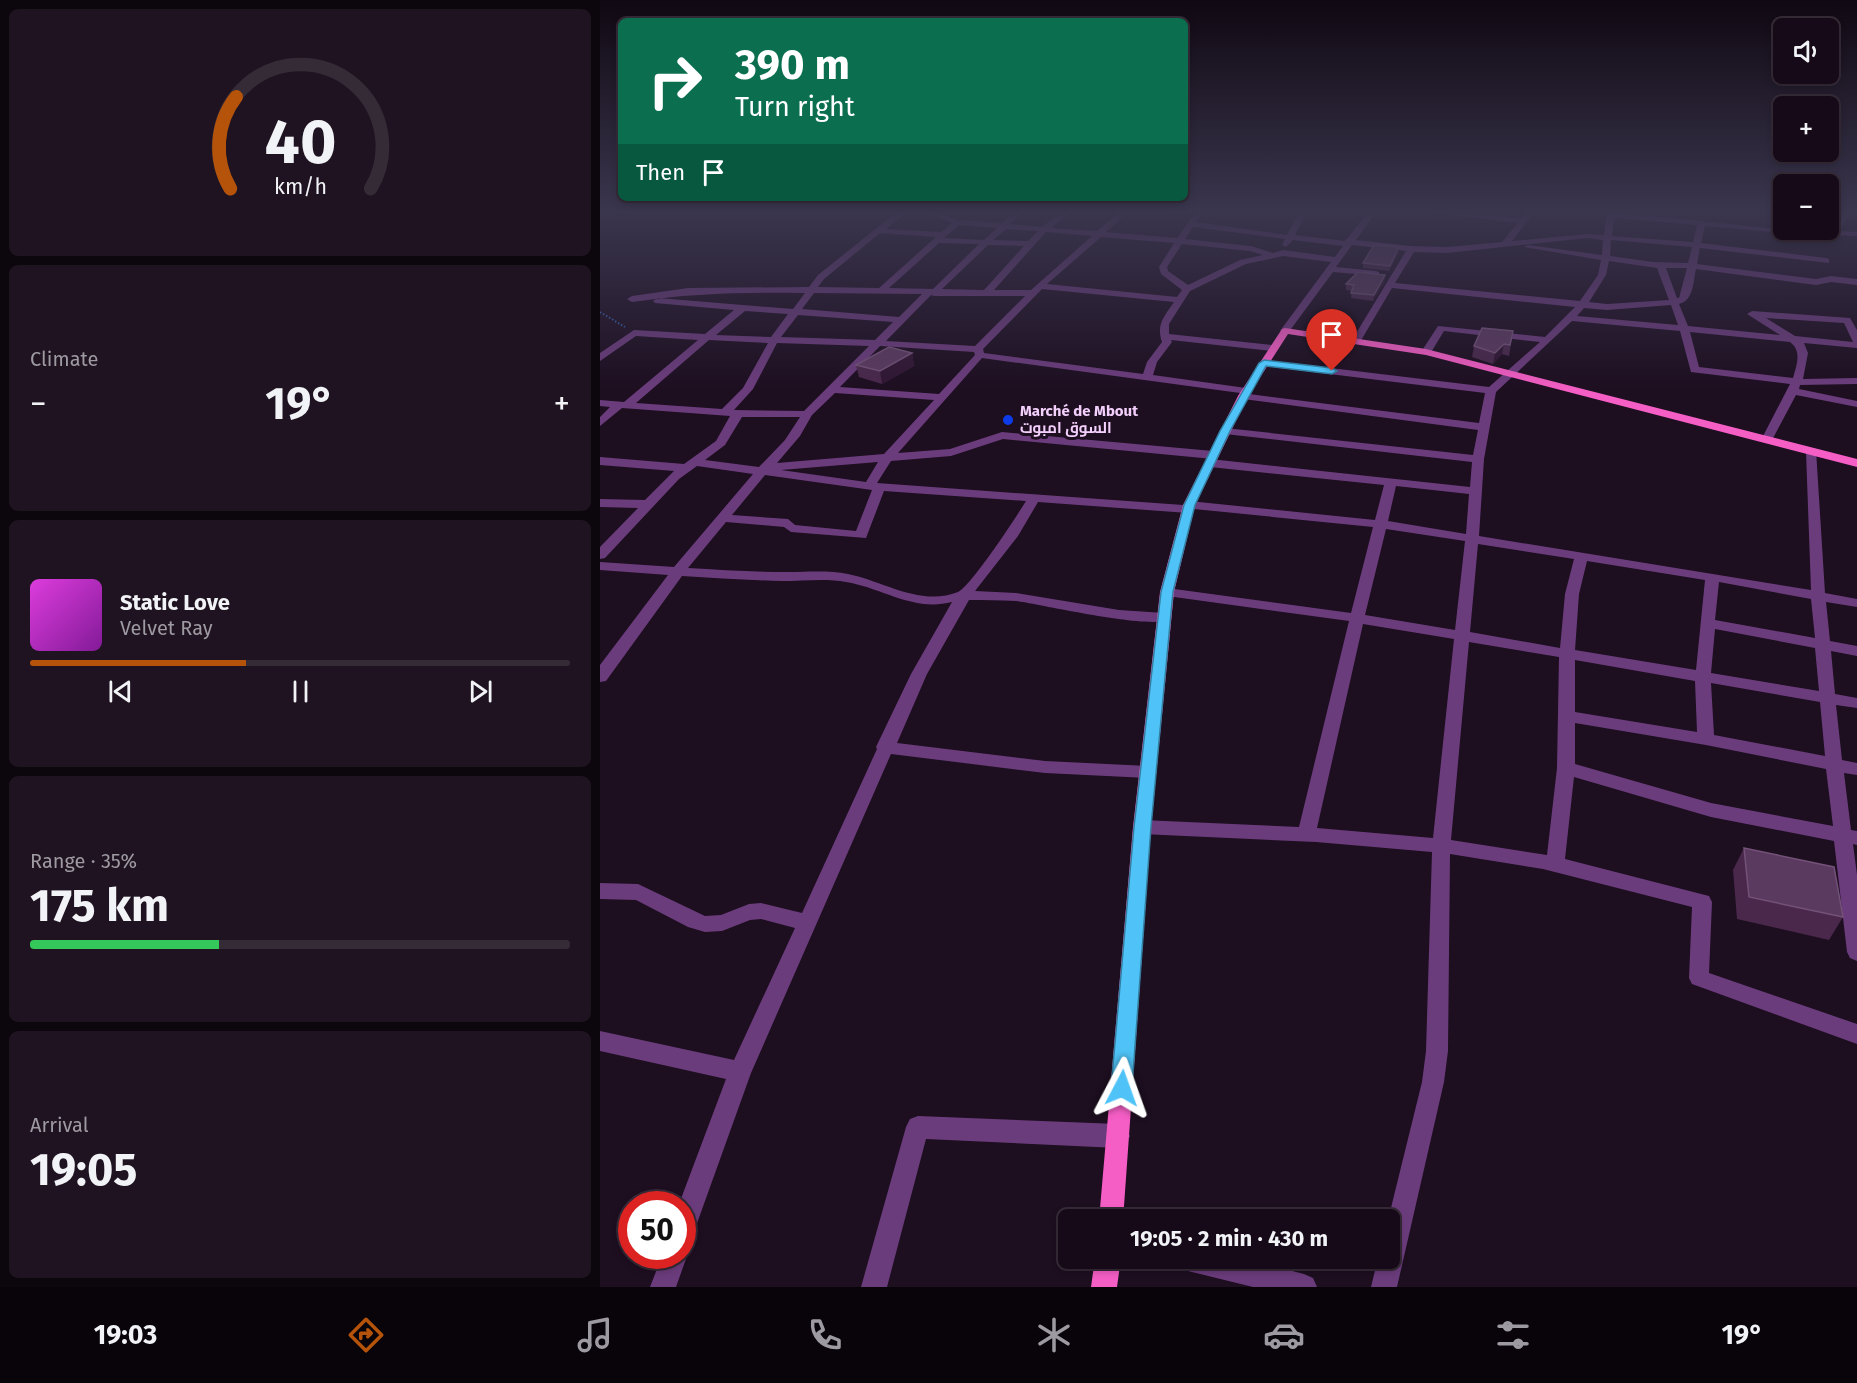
<!DOCTYPE html>
<meta charset="utf-8">
<style>
:root{--surface:#160a18;--page:#1f1321;--text:#f1f3f6;--muted:#9e9aa2;--line:#352b37;--accent:#b45309}
body{margin:0;font-family:"Fira Sans",Cairo,sans-serif;background:var(--page);color:var(--text);height:100vh;display:flex;flex-direction:column;font-size:22px;white-space:nowrap}
*{box-sizing:border-box;margin:0}
p{font-size:20px;color:var(--muted)}
.icon{flex:none;width:33px;height:33px;fill:none;stroke:currentColor;stroke-width:2;stroke-linecap:round;stroke-linejoin:round}
.map{position:relative;flex:1;overflow:hidden}
.drawer{display:flex;flex-direction:column;gap:9px;padding:9px;background:#0c060d;width:600px}
.drawer>*{flex:none}
.hud{position:absolute;left:18px;top:18px;width:570px;height:183px;border-radius:9px;box-shadow:0 3px 9px #0003,0 0 0 2px var(--line);background:#0b6e4f;color:#fff;overflow:hidden}
.fabs{position:absolute;left:1173px;top:18px;display:grid;gap:12px}
.fabs a{display:grid;place-items:center;width:66px;height:66px;border-radius:9px;background:var(--surface);box-shadow:0 3px 9px #0003,0 0 0 2px var(--line);font-size:30px}
.speed{position:absolute;left:18px;top:1191px;display:flex;gap:12px;font-size:30px;font-weight:700;text-align:center}
.speed>*{display:grid;place-content:center;width:78px;height:78px;border-radius:50%;background:var(--surface);box-shadow:0 3px 9px #0003,0 0 0 2px var(--line);line-height:1}
.speed .limit{border:9px solid #d22;background:#fff;color:#111}
.pin{position:absolute;display:grid;place-items:center;width:51px;height:51px;color:#fff;margin:-62px -26px;border-radius:50% 50% 50% 0;rotate:-45deg;box-shadow:0 0 6px #0007}
.pin .icon{rotate:45deg}
.me{position:absolute;width:66px;margin:-33px;rotate:4deg;stroke-linejoin:round;filter:drop-shadow(0 0 4px #0008)}
.turn{display:flex;align-items:center;gap:21px;height:126px;padding:0 18px;font-size:27px}
.turn .icon{width:78px;height:78px;stroke-width:2.5}
.turn b{display:block;font-size:42px;line-height:51px}
.then{display:flex;align-items:center;height:57px;padding:0 18px;background:#0003;gap:12px;font-size:22px}
.big{font-size:45px;font-weight:700;line-height:1.1}
.drawer .tile{flex:1;display:flex;flex-direction:column;justify-content:center;gap:9px;min-width:0;padding:0 21px;border-radius:9px;background:var(--page)}
.drawer .dial{align-items:center;gap:0}
.dial svg{height:156px;overflow:visible;fill:none;stroke:var(--line);stroke-width:7;stroke-linecap:round;text-anchor:middle}
.dial text{fill:var(--text);stroke:none}
.song{display:flex;align-items:center;gap:18px}
.cover{width:72px;height:72px;border-radius:9px;background:linear-gradient(135deg,hsl(300 70% 55%),hsl(290 70% 35%))}
.played{height:6px;border-radius:3px;background:linear-gradient(90deg,var(--accent) 40%,var(--line) 40%)}
.keys{display:flex;justify-content:space-around;direction:ltr}
.heat{display:flex;justify-content:space-between;align-items:center;font-size:33px;direction:ltr}
.charge{height:9px;border-radius:4px;background:linear-gradient(90deg,#34c759 35%,var(--line) 0)}
.trip{position:absolute;left:458px;top:1209px;width:342px;height:60px;border-radius:9px;background:var(--surface);box-shadow:0 3px 9px #0003,0 0 0 2px var(--line);font-weight:700;line-height:60px;text-align:center}
.tabs{display:flex;height:96px;justify-content:space-around;align-items:center;background:#09040a;color:var(--muted)}
.tabs .icon{width:42px;height:42px}
.tabs .selected{color:var(--accent)}
.tabs b{font-size:27px;color:var(--text)}
main{display:flex;flex:1;min-height:0}
.map>svg:first-child{display:block}
.lines{fill:none;stroke-linecap:round;stroke-linejoin:round}
.path{stroke:#3561ab;stroke-width:2;stroke-dasharray:1.5 2;stroke-linecap:butt}
.minor{fill:#6b3c7c;fill-rule:evenodd}
.major{fill:#f55ec5;fill-rule:evenodd}
.wall{fill:#49284c}
.shaded-wall{fill:#301633}
.building{fill:#5b3a5f;stroke:#735178;stroke-width:1.5}
.route{fill:#4fc3f7;stroke:#337fa1;stroke-width:1.5}
.poi-dot{fill:#0f3ce9;stroke:#1d0e20;stroke-width:2}
.labels{text-anchor:middle;stroke-width:6;stroke-linejoin:round;paint-order:stroke}
.far-poi-label{font-size:15px;font-weight:bold;fill:#f3d0fc;stroke:#1d0e20;text-anchor:start}
</style>
<main>
<section class="drawer">
<div class="tile dial"><svg viewBox="0 0 100 80">
<path d="M14 69A42 42 0 1 1 86 69"/>
<path d="M14 69A42 42 0 0 1 17 22" stroke="#b45309"/>
<text x="50" y="56" font-size="32" font-weight="700">40</text>
<text x="50" y="72" font-size="11">km/h</text>
</svg></div>
<div class="tile"><p>Climate</p>
<div class="heat"><a>−</a><b class="big">19°</b><a>+</a></div>
</div>
<div class="tile">
<div class="song"><i class="cover"></i><div><b>Static Love</b><p>Velvet Ray</p></div></div>
<div class="played"></div>
<div class="keys"><svg class="icon" aria-label="previous" viewBox="0 0 24 24"><path d="M18 5L8 12l10 7zM5 5v14"/></svg><svg class="icon" aria-label="pause" viewBox="0 0 24 24"><path d="M8 5v14M16 5v14"/></svg><svg class="icon" aria-label="next" viewBox="0 0 24 24"><path d="M6 5l10 7-10 7zM19 5v14"/></svg></div>
</div>
<div class="tile"><p>Range · 35%</p><b class="big">175 km</b><div class="charge"></div></div>
<div class="tile"><p>Arrival</p><b class="big">19:05</b></div>
</section>
<div class="map">
<svg width="1257" height="1287" viewBox="0 0 1257 1287">
<rect width="100%" height="100%" fill="#1d0e20"/>
<g class="lines">
<path class="path" d="M 0,312 L 25,327"/>
<path class="minor" d="M 298,211 L 337,212 L 358,220 L 402,223 L 415,211 L 424,211 L 410,224 L 442,227 L 463,211 L 472,211 L 451,228 L 497,231 L 520,211 L 529,211 L 506,232 L 577,238 L 597,211 L 605,211 L 596,222 L 687,235 L 700,211 L 708,211 L 695,235 L 745,241 L 769,211 L 777,211 L 756,240 L 811,246 L 847,247 L 902,242 L 918,223 L 818,211 L 846,211 L 921,218 L 927,211 L 935,211 L 912,241 L 987,234 L 1004,235 L 1007,211 L 1184,230 L 1232,231 L 1243,211 L 1251,211 L 1240,231 L 1257,232 L 1257,236 L 1198,234 L 1105,226 L 1101,243 L 1226,258 L 1229,259 L 1229,263 L 1100,248 L 1097,264 L 1216,279 L 1231,276 L 1257,279 L 1257,285 L 1231,282 L 1216,285 L 1096,269 C 1093,282 1094,300 1079,304 L 1088,326 L 1180,335 L 1147,314 L 1152,311 L 1250,318 L 1257,330 L 1257,348 L 1204,343 L 1208,353 L 1203,379 L 1257,378 L 1257,384 L 1200,385 L 1199,389 L 1257,401 L 1257,407 L 1196,395 L 1171,442 L 1163,442 L 1161,440 L 1190,384 L 1091,372 L 1080,331 L 972,321 L 896,392 L 884,459 L 879,536 L 1211,590 L 1206,452 L 1208,450 L 1216,450 L 1225,593 L 1257,599 L 1257,607 L 1226,602 L 1230,641 L 1257,646 L 1257,656 L 1231,651 L 1235,694 L 1257,698 L 1257,708 L 1236,705 L 1242,760 L 1257,763 L 1257,775 L 1244,773 L 1251,830 L 1257,831 L 1257,845 L 1253,844 L 1257,875 L 1257,961 L 1250,958 L 1247,952 L 1234,841 L 1111,817 L 974,777 L 965,859 L 1109,896 L 1112,902 L 1109,973 L 1257,1024 L 1257,1044 L 1092,984 L 1089,978 L 1092,907 L 943,869 L 850,854 L 848,1051 L 844,1082 L 797,1287 L 771,1287 L 778,1258 L 789,1258 L 788,1220 L 822,1082 L 826,1051 L 832,852 L 716,842 L 542,834 L 536,832 L 533,827 L 536,822 L 542,820 L 699,827 L 749,621 L 567,596 L 560,592 L 567,588 L 751,613 L 773,527 L 594,509 L 588,513 L 438,502 L 418,536 L 375,591 L 416,593 L 519,610 L 564,613 L 571,618 C 559,632 440,604 416,601 C 400,600 384,600 369,600 L 327,674 L 297,743 L 445,761 L 548,766 L 554,768 L 557,772 L 554,776 L 548,778 L 445,773 L 291,754 L 151,1073 L 91,1240 L 82,1243 L 82,1204 L 79,1204 L 126,1079 L 0,1051 L 0,1031 L 134,1060 L 195,928 L 161,919 L 150,920 L 122,931 L 105,932 L 88,927 L 36,900 L 0,899 L 0,883 L 38,884 L 105,916 L 121,915 L 149,904 L 161,903 L 202,913 L 277,749 L 276,747 L 311,674 L 352,602 C 313,612 283,588 246,582 C 226,578 203,581 182,581 C 148,580 115,578 82,576 L 6,681 L 0,682 L 0,665 L 68,575 L 0,570 L 0,562 L 74,567 L 153,474 L 97,466 L 79,479 L 5,558 L 0,559 L 0,547 L 38,508 L 0,507 L 0,499 L 45,500 L 74,471 L 0,465 L 0,457 L 84,464 L 116,441 L 130,416 L 22,408 L 0,426 L 0,417 L 10,407 L 0,406 L 0,400 L 24,402 L 98,340 L 36,336 L 0,361 L 0,353 L 34,330 L 105,334 L 134,310 L 55,303 L 53,301 L 58,298 L 193,309 L 205,293 C 144,292 93,293 32,302 L 27,299 L 32,296 L 88,288 L 209,287 L 218,275 ZM 306,213 L 336,216 L 352,223 L 341,232 L 286,229 ZM 1014,218 L 1097,225 L 1093,242 L 1012,236 ZM 359,225 L 397,228 L 384,240 L 344,238 ZM 593,227 L 685,239 L 682,245 L 686,247 L 693,240 L 743,246 L 735,257 L 683,250 L 673,253 L 651,246 L 585,239 ZM 406,229 L 438,231 L 428,241 L 393,240 ZM 446,232 L 492,236 L 431,290 L 394,290 ZM 280,233 L 336,237 L 279,288 L 218,287 L 224,279 ZM 501,237 L 574,243 L 559,267 L 561,274 L 582,290 L 577,297 L 447,284 ZM 987,238 L 1003,240 L 1002,255 L 928,245 L 924,247 L 1001,260 L 998,275 L 980,301 L 795,283 L 814,252 L 847,253 ZM 1011,240 L 1092,247 L 1088,263 L 1053,262 L 1010,256 ZM 339,243 L 379,244 L 333,289 L 289,288 ZM 582,244 L 650,251 L 663,255 L 640,260 L 588,285 L 568,271 L 567,267 ZM 388,245 L 424,246 L 384,290 L 342,289 ZM 752,245 L 806,251 L 752,340 L 754,342 L 760,342 L 792,288 L 975,307 L 945,337 L 838,326 L 821,352 L 822,354 L 830,354 L 844,331 L 940,342 L 889,387 L 664,360 L 659,363 L 664,366 L 885,393 L 879,423 L 649,394 L 651,391 L 646,388 L 553,375 L 557,362 L 572,342 L 571,340 L 673,351 L 678,348 L 673,345 L 569,334 L 569,324 L 590,291 L 646,264 L 683,256 L 731,262 L 680,331 L 688,333 L 733,272 L 779,276 L 779,272 L 776,271 L 736,267 ZM 1009,261 L 1057,268 L 1069,300 L 1007,304 L 989,302 L 1006,275 ZM 1066,268 L 1087,268 L 1079,298 L 1077,298 ZM 442,289 L 574,302 C 564,317 556,324 562,342 L 547,362 L 543,374 L 384,353 L 383,349 ZM 214,293 L 322,294 L 299,317 L 202,309 ZM 331,295 L 334,296 L 425,296 L 375,346 L 286,341 ZM 1071,305 L 1078,325 L 977,316 L 984,308 L 1007,310 ZM 145,311 L 188,314 L 171,337 L 116,335 ZM 198,315 L 293,322 L 275,340 L 181,337 ZM 1166,318 L 1244,323 L 1253,342 L 1195,336 ZM 1090,332 L 1190,342 C 1202,351 1197,364 1193,378 L 1099,367 ZM 109,340 L 168,343 L 143,388 L 122,409 L 36,403 ZM 177,343 L 269,346 L 204,411 L 134,410 L 153,389 ZM 280,346 L 374,352 L 375,355 L 339,394 L 240,387 ZM 382,358 L 640,393 L 638,396 L 643,399 L 878,430 L 873,455 L 625,428 L 619,431 L 625,434 L 872,462 L 870,487 L 610,459 L 604,463 L 610,467 L 784,485 L 775,520 L 589,501 L 583,505 L 277,483 L 291,461 L 351,456 L 403,439 L 613,459 L 619,455 L 613,451 L 402,432 L 350,449 L 298,453 ZM 235,393 L 334,400 L 284,454 L 177,463 L 200,436 L 212,415 ZM 142,417 L 200,417 L 185,440 L 159,467 L 105,460 L 125,445 ZM 278,462 L 266,482 L 181,470 ZM 165,475 L 272,490 L 256,531 L 195,525 L 188,519 L 132,515 ZM 796,486 L 869,494 L 866,534 L 788,521 ZM 284,491 L 426,501 C 417,516 370,587 358,592 C 321,607 283,581 248,574 C 229,570 207,572 188,572 C 155,572 121,570 88,568 L 126,522 L 184,527 L 191,532 L 266,538 ZM 786,529 L 865,541 L 855,630 L 765,615 ZM 878,544 L 974,559 L 965,594 L 960,648 L 870,632 ZM 987,561 L 1105,580 L 1096,670 L 975,650 L 979,594 ZM 1119,582 L 1211,599 L 1215,638 L 1115,620 ZM 763,624 L 854,639 L 833,838 L 717,828 ZM 1115,629 L 1215,648 L 1219,691 L 1111,673 ZM 869,642 L 959,657 L 957,768 L 947,855 L 851,840 ZM 975,660 L 1095,681 L 1097,732 L 975,712 ZM 1111,683 L 1220,702 L 1225,756 L 1114,735 ZM 975,723 L 1106,745 L 1226,769 L 1233,826 L 1111,803 L 975,764 Z
M 318,1116 L 518,1124 L 526,1128 L 530,1136 L 526,1144 L 518,1148 L 326,1139 L 287,1287 L 261,1287 L 306,1127 L 310,1119 Z
M 82,1247 L 87,1256 L 76,1287 L 50,1287 L 62,1256 L 82,1256 Z
M 576,1258 L 641,1258 L 704,1274 L 713,1278 L 717,1287 L 653,1287 L 588,1271 L 579,1267 Z"/>
<path class="major" d="M 685,328 L 826,349 L 1257,459 L 1257,467 L 826,355 L 688,334 L 648,396 L 595,505 L 574,592 L 551,827 L 523,1220 L 499,1220 L 533,827 L 560,592 L 583,505 L 638,396 L 682,329 Z
M 495,1258 L 521,1258 L 517,1287 L 491,1287 Z"/>
</g>
<path class="wall" d="M 799,247 L 799,253 L 789,271 L 763,268 L 763,263 Z
M 785,281 L 773,301 L 751,298 L 752,291 L 746,290 L 746,284 Z
M 913,331 L 909,356 L 902,354 L 893,364 L 872,357 L 874,346 Z
M 312,353 L 314,366 L 282,384 L 259,377 L 256,365 Z
M 1144,848 L 1243,917 L 1229,940 L 1137,919 L 1133,870 Z"/>
<path class="shaded-wall" d="M 799,247 L 799,253 L 789,271 L 790,266 Z
M 785,275 L 785,281 L 773,301 L 774,295 Z
M 904,344 L 902,354 L 893,364 L 895,353 Z
M 312,353 L 314,366 L 282,384 L 280,371 Z"/>
<path class="building" d="M 774,245 L 799,247 L 790,266 L 763,263 Z
M 758,272 L 785,275 L 774,295 L 751,293 L 754,285 L 746,284 Z
M 882,328 L 913,331 L 910,345 L 904,344 L 895,353 L 874,346 Z
M 289,347 L 312,353 L 280,371 L 256,365 Z
M 1144,848 L 1234,867 L 1243,917 L 1149,897 Z"/>
<linearGradient id="sky" x2="0" y2="1"><stop stop-color="#100812"/><stop offset="0.54" stop-color="#3a364e"/><stop offset="1" stop-color="#3a364e" stop-opacity="0"/></linearGradient>
<rect width="1257" height="391" fill="url(#sky)"/>
<path class="route" d="M 664,360 L 732,368 L 737,371 L 732,374 L 666,366 L 630,431 L 595,505 L 573,592 L 551,827 L 532,1088 L 529,1095 L 522,1098 L 514,1095 L 511,1088 L 534,827 L 561,592 L 584,505 L 620,431 L 659,363 Z"/>
<circle class="poi-dot" cx="408" cy="420" r="6"/>
<g class="labels">
<g class="far-poi-label">
<text x="420" y="416">Marché de Mbout<tspan x="420" dy="17">السوق امبوت</tspan></text>
</g>
</g>
</svg>
<div class="fabs">
<a><svg class="icon" aria-label="sound" viewBox="0 0 24 24"><path d="M4 9h4l5-4v14l-5-4H4zM17 9q2 3 0 6"/></svg></a>
<a>+</a>
<a>−</a>
</div>
<div class="speed"><div class="limit">50</div></div>
<div class="pin" style="left:732px;top:371px;background:#d93025"><svg class="icon" aria-label="arrive" viewBox="0 0 24 24"><path d="M6 21V4h12l-3 4 3 4H6"/></svg></div>
<svg class="me" style="left:522px;top:1088px" viewBox="-20 -20 40 40"><path d="M0-17L14 15 0 8-14 15z" fill="#4fc3f7" stroke="#fff" stroke-width="4"/></svg>
<div class="trip">19:05 · 2 min · 430 m</div>
<div class="hud">
<div class="turn"><svg class="icon" aria-label="right" viewBox="0 0 24 24"><path d="M7 20v-9h11M14 6l5 5-5 5"/></svg><div><b>390 m</b>Turn right</div></div>
<div class="then">Then<svg class="icon" aria-label="arrive" viewBox="0 0 24 24"><path d="M6 21V4h12l-3 4 3 4H6"/></svg></div>
</div>
</div>
</main>
<nav class="tabs">
<b>19:03</b>
<svg class="icon selected" aria-label="directions" viewBox="0 0 24 24"><path d="M12 3l9 9-9 9-9-9zM9 14v-3h6M13 9l2 2-2 2"/></svg>
<svg class="icon" aria-label="music" viewBox="0 0 24 24"><path d="M9 18V5l10-2v13"/><circle cx="6" cy="18" r="3"/><circle cx="16" cy="16" r="3"/></svg>
<svg class="icon" aria-label="phone" viewBox="0 0 24 24"><path d="M5 4h4l2 5-3 2q2 4 5 5l2-3 5 2v4C11 20 4 13 5 4z"/></svg>
<svg class="icon" aria-label="climate" viewBox="0 0 24 24"><path d="M12 3v18M4 7l16 10M4 17L20 7"/></svg>
<svg class="icon" aria-label="car" viewBox="0 0 24 24"><path d="M5 17H2v-5l4-1 3-4h7l3 4 3 1v5h-3M9 17h6M6 11h13"/><circle cx="7" cy="17" r="2"/><circle cx="17" cy="17" r="2"/></svg>
<svg class="icon" aria-label="filters" viewBox="0 0 24 24"><path d="M4 7h16M4 17h16"/><circle cx="9" cy="7" r="2"/><circle cx="15" cy="17" r="2"/></svg>
<b>19°</b>
</nav>
